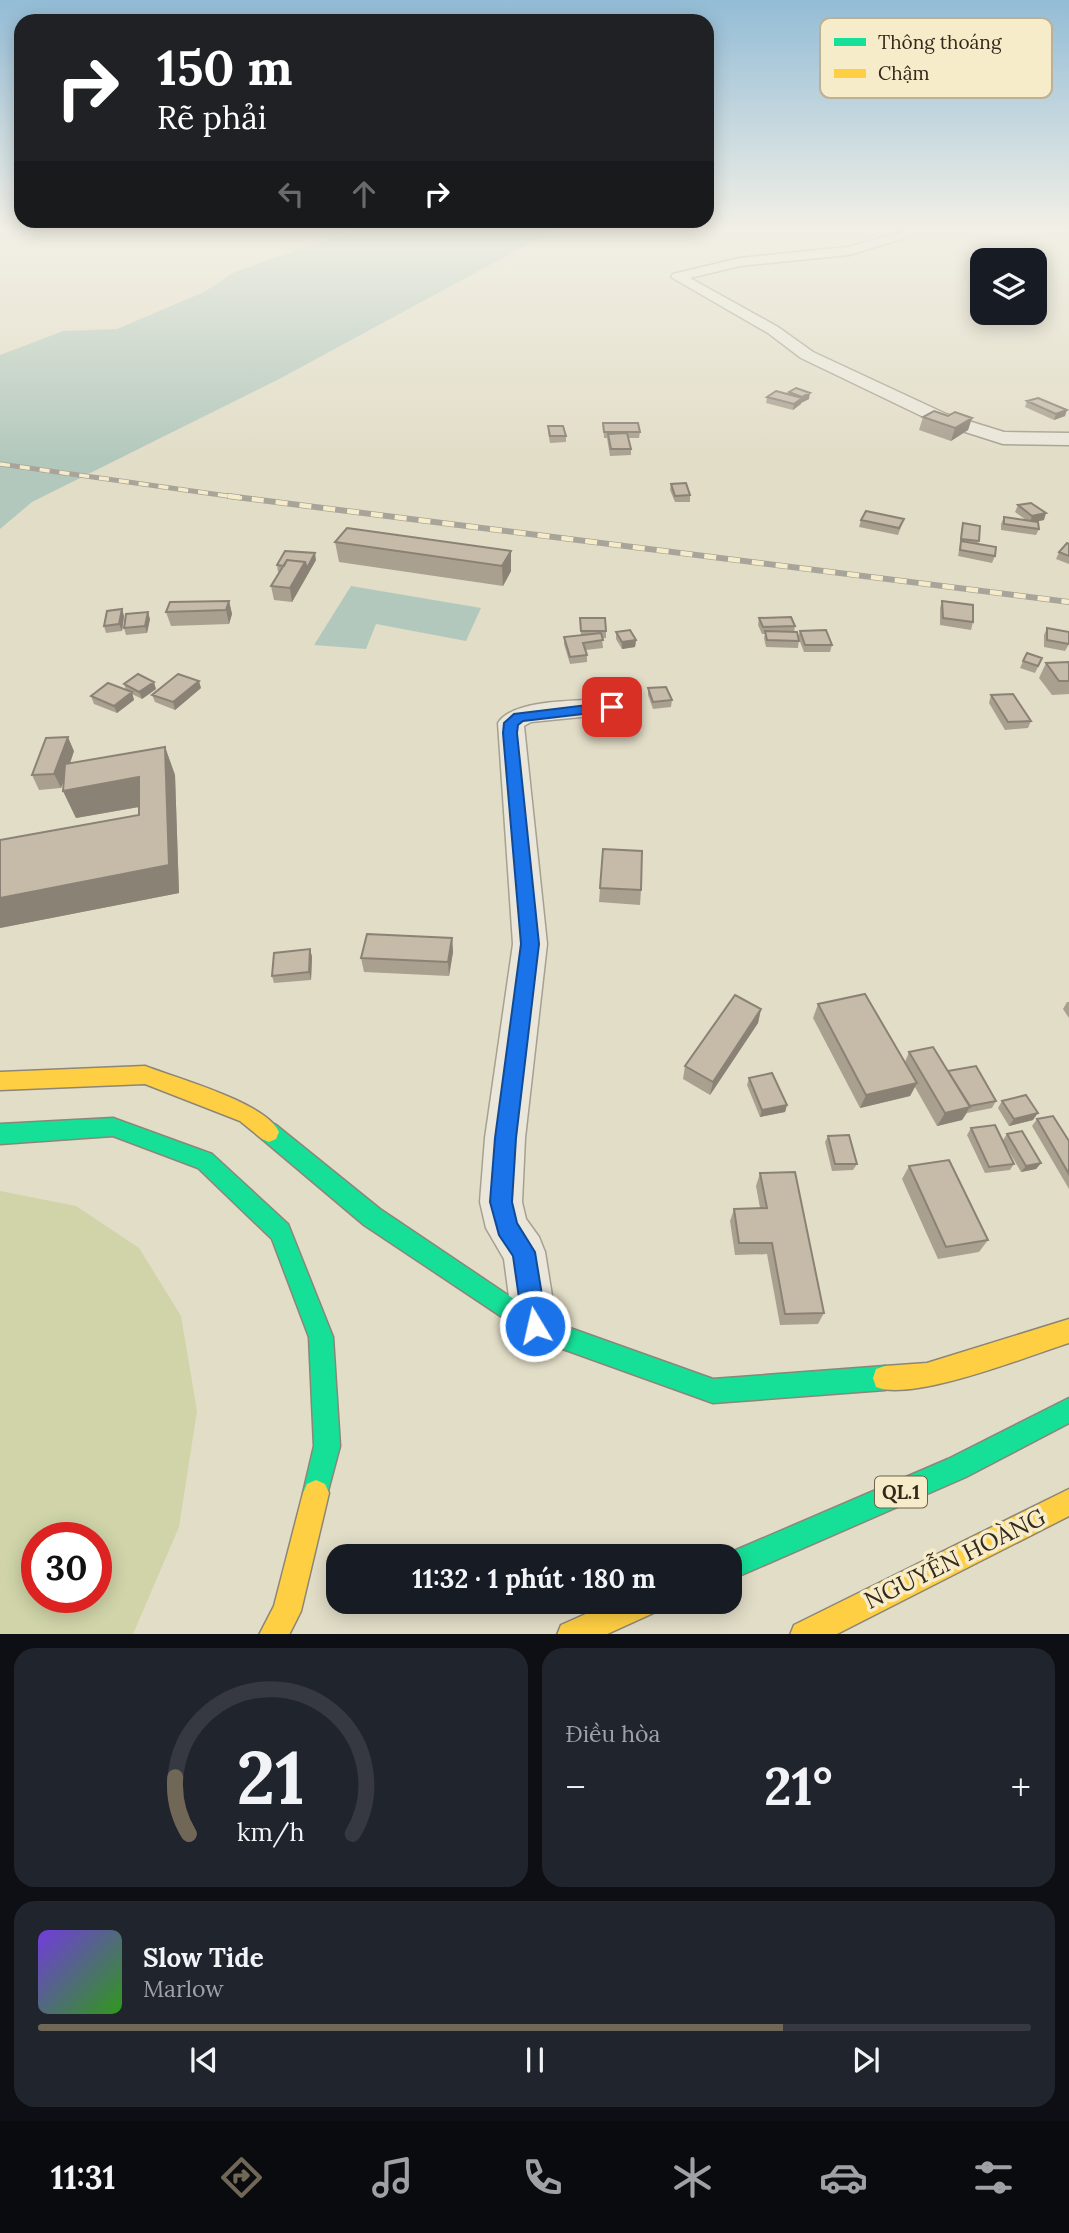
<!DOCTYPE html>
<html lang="vi">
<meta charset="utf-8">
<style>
:root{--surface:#171b24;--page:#20242c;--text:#f1f3f6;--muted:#9ea1a6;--line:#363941;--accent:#716757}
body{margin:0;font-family:Lora,serif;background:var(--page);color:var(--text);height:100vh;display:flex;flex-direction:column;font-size:26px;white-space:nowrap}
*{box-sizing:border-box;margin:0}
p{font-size:23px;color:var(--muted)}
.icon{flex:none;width:38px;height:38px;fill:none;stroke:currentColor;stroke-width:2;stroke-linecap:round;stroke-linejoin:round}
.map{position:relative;height:1634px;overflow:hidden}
.sheet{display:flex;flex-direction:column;gap:14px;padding:14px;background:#0d0f14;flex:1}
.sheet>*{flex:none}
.hud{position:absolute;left:14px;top:14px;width:700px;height:214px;border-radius:21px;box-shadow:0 4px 18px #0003;background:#202124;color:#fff;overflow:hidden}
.buttons{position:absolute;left:970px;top:248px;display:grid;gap:14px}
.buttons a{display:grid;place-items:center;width:77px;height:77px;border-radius:14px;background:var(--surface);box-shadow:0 4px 18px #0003;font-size:35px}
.speed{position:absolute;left:21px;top:1522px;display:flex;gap:14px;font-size:35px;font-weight:700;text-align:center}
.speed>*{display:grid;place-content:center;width:91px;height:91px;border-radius:50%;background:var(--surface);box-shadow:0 4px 18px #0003;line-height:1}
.speed .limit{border:10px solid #d22;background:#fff;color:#111}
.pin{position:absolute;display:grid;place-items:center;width:60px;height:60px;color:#fff;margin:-30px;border-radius:14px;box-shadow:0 4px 10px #0006}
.me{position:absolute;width:77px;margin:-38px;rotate:351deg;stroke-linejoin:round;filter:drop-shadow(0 0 5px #0008)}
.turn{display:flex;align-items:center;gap:24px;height:147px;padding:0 28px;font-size:32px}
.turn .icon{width:91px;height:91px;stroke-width:2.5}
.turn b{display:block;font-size:49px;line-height:60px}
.lanes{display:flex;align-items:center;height:66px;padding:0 28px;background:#0003;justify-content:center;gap:35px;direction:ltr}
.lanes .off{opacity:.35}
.big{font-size:52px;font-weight:700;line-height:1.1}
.sheet .tile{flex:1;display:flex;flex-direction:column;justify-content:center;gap:10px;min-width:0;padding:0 24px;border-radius:21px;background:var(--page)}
.sheet .dial{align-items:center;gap:0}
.dial svg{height:182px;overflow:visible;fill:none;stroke:var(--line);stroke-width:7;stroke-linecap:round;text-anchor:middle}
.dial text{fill:var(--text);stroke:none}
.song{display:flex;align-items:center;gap:21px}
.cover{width:84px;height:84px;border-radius:10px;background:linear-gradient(135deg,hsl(260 70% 55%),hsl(110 70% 35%))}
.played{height:7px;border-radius:4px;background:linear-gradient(90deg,var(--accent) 75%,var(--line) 75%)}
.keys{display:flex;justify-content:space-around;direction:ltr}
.heat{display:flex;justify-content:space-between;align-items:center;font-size:38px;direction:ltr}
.sheet .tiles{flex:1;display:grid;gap:14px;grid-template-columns:1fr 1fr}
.tile:last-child{grid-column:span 2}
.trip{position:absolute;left:326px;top:1544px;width:416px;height:70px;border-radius:21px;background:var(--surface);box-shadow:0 4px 18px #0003;font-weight:700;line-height:70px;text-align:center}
.tab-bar{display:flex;height:112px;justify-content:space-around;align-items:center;background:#090b0e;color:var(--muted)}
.tab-bar .icon{width:49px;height:49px}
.tab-bar .on{color:var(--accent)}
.tab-bar b{font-size:32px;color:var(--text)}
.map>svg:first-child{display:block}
.green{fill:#d0d4a8;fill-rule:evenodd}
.water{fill:#b3c8bc}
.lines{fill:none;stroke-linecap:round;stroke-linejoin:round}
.street-casing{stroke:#a6a091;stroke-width:3}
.fast-casing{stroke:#8c8678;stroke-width:3}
.slow-casing{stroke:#8c8678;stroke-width:3}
.street{fill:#eae6d9;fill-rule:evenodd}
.fast{fill:#16e098;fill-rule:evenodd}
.slow{fill:#ffcf43;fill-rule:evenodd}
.rail-far1-casing{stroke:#a8a49a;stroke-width:5}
.rail-casing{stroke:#a8a49a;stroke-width:6}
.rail-far1{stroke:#f6ecca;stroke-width:3.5;stroke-dasharray:10;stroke-linecap:butt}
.rail{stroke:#f6ecca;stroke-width:4.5;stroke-dasharray:12;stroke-linecap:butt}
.wall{fill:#aaa090}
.shaded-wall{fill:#8b8276}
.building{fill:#c6baa8;stroke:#8b8276;stroke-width:2}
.route{fill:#1a73e8;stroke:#114b97;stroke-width:2}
.labels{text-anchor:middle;stroke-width:7;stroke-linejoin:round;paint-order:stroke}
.shield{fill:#f6ecca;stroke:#6e634f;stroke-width:2}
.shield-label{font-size:19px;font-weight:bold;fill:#34281a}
.near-street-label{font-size:24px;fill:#34281a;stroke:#f6ecca}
.key{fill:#f6ecca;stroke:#bcb195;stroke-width:2}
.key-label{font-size:19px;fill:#34281a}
</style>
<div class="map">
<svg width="1069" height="1635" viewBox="0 0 1069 1635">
<rect width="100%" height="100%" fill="#e2ddc7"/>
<path class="green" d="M 0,1191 L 76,1206 L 139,1248 L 181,1316 L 197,1411 L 179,1527 L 133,1634 L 0,1634 ZM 37,1538 L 96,1538 L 96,1598 L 37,1598 Z"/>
<path class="water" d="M 554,230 L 283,377 L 32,502 L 0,529 L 0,355 L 63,331 L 117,329 L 204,292 L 235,272 L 352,231 Z
M 351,586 L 481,608 L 466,641 L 376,624 L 366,649 L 314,645 Z"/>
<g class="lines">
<defs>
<path id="street" d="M 910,230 L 932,230 L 849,255 L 740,266 L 690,278 L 778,327 L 813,352 L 946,414 L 1004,432 L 1069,433 L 1069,445 L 1003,444 L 934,422 L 801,358 L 768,333 L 671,277 L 673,274 L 740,258 L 848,247 Z
M 612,699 L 621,701 L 625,707 L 621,713 L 531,722 L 524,726 L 547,944 L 525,1138 L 522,1202 L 526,1219 L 539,1237 L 545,1252 L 557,1327 L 551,1343 L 535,1349 L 519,1343 L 513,1327 L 504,1259 L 486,1228 L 480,1202 L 485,1138 L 513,944 L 498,723 C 513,698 584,701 612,699 Z"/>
<path id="fast" d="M 113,1118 L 212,1154 L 288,1224 L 333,1337 L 340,1446 L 325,1502 L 316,1506 L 307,1502 L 303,1493 L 314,1446 L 309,1337 L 272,1239 L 198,1168 L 113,1136 L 0,1144 L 0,1124 Z
M 269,1122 L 276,1125 L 380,1209 L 542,1318 L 713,1379 L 885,1366 L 894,1369 L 897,1378 L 894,1387 L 885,1390 L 713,1403 L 535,1339 L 364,1225 L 262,1139 L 259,1132 L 262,1125 Z
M 1069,1398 L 1069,1423 L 966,1477 L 730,1580 L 730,1556 L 722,1556 L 948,1459 Z"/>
<path id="slow" d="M 145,1066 C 176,1078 267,1103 279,1132 L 276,1139 L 269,1142 L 262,1139 L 240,1121 L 145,1084 L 0,1090 L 0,1072 Z
M 1069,1319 L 1069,1343 C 1028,1356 913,1402 876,1387 L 873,1378 L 876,1369 L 885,1366 L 927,1363 Z
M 316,1480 L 325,1484 L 329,1493 L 301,1611 L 289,1635 L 259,1635 L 274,1606 L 303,1493 L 307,1484 Z
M 1069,1489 L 1069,1516 L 835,1635 L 790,1635 L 794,1625 Z
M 615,1601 L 662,1601 L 658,1611 L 605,1635 L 557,1635 L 561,1625 Z"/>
</defs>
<use href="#street" class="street-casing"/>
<use href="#fast" class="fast-casing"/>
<use href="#slow" class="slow-casing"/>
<use href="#street" class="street"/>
<use href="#fast" class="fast"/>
<use href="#slow" class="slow"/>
<defs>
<path id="rail-far1" d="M 0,464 L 242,498"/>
<path id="rail" d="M 228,496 L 1069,602"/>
</defs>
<use href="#rail-far1" class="rail-far1-casing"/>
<use href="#rail" class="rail-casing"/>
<use href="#rail-far1" class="rail-far1"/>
<use href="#rail" class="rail"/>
</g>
<path class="wall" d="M 789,392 L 809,399 L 801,403 L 793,410 L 766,403 L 767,397 L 788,394 Z
M 1027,401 L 1065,416 L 1054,420 L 1025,407 Z
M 948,416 L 972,418 L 968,430 L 951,441 L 919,430 L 923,417 Z
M 603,423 L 640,432 L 639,438 L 628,438 L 631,449 L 631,455 L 610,456 L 607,438 L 604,438 Z
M 548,426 L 566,436 L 566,442 L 550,443 L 548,432 Z
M 671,484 L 690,495 L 690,502 L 675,502 L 670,490 Z
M 1018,505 L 1044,520 L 1036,521 L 1039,529 L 1036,535 L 1001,530 L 1001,524 L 1004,517 L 1026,520 L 1015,512 Z
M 904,519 L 898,535 L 859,527 L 861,520 Z
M 963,523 L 979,541 L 978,544 L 995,556 L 992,563 L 958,556 L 960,545 L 961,530 Z
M 335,542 L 511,551 L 511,571 L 503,586 L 339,562 Z
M 1069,544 L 1069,564 L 1056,559 L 1059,552 Z
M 316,560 L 292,602 L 274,600 L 271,586 L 280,572 L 278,572 L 277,565 Z
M 229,601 L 232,614 L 229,624 L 171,626 L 166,612 Z
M 942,601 L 973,622 L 971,630 L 940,625 L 940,608 Z
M 122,609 L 124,616 L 122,631 L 106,633 L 104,626 Z
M 580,618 L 606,631 L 606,638 L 602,638 L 603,648 L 586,650 L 587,655 L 587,662 L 570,664 L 564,644 L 564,637 L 581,635 Z
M 759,618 L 795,626 L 794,632 L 798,638 L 800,631 L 832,645 L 830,652 L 804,652 L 799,639 L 798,648 L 766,647 L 764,638 L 765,634 L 762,634 L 758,625 Z
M 150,619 L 147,633 L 126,635 L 124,628 Z
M 1047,628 L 1069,644 L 1065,651 L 1044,647 L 1044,635 Z
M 616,632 L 636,640 L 635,647 L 622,649 L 616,639 Z
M 1023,661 L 1039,665 L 1035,673 L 1020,668 Z
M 1069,662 L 1069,694 L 1052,695 L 1039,678 L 1046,663 Z
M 124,684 L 156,689 L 142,699 L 132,694 L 134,700 L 117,713 L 94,704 L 91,696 L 126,690 Z
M 610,687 L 627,696 L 626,704 L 613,705 L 609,694 Z
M 201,688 L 175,710 L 155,702 L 152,695 Z
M 648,688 L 672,700 L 671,707 L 653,709 L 648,695 Z
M 991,695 L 1031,721 L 1028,728 L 1005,730 L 989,703 Z
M 165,747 L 175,775 L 179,893 L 0,928 L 0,840 L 139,815 L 139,807 L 76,818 L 63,791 L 64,781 L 61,788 L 39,790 L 32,775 L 74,751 L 70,764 Z
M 603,849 L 641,890 L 640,905 L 599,902 Z
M 452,938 L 453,952 L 449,976 L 364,972 L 361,958 Z
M 310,949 L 312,957 L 311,980 L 274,983 L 272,976 Z
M 1067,1002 L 1069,1002 L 1069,1018 L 1063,1009 Z
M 818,1004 L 905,1062 L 909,1052 L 948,1071 L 996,1101 L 992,1108 L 967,1113 L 962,1120 L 937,1126 L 915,1087 L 910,1096 L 860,1108 L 813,1018 Z
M 761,1009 L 758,1023 L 710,1095 L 683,1079 L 685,1066 Z
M 749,1078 L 787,1105 L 785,1112 L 760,1117 L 747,1085 Z
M 1002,1101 L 1033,1120 L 1009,1126 L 998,1108 Z
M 1037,1119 L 1069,1141 L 1069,1189 L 1032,1126 Z
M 971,1128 L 1003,1140 L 1007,1134 L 1041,1163 L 1036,1169 L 1021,1172 L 1006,1146 L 1014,1164 L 1010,1170 L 985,1173 L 967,1135 Z
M 828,1136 L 857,1164 L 853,1170 L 832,1171 L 825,1142 Z
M 909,1166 L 988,1240 L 979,1252 L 938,1259 L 902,1179 Z
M 760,1173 L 824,1313 L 818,1324 L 780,1325 L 767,1254 L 735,1255 L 730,1221 L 734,1209 L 760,1208 L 756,1186 Z"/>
<path class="shaded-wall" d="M 810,393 L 809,399 L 801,403 L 802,397 Z
M 802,398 L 801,404 L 793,410 L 794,404 Z
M 1067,410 L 1065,416 L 1054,420 L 1056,414 Z
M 972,418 L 968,430 L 951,441 L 955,428 Z
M 1046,513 L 1044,520 L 1030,523 L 1032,516 Z
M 511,551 L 511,571 L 503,586 L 502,566 Z
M 315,553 L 316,560 L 292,602 L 290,588 L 305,562 Z
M 229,601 L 232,614 L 229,624 L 226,610 Z
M 122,609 L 124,616 L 122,631 L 119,624 Z
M 148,612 L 150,619 L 147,633 L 145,626 Z
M 636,640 L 635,647 L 622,649 L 622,642 Z
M 199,681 L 201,688 L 175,710 L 173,702 Z
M 154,682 L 156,689 L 142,699 L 139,692 Z
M 132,692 L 134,700 L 117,713 L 114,706 Z
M 68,737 L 74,751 L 61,788 L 54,774 Z
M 165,747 L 175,775 L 179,893 L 0,928 L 0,898 L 169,865 Z
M 139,777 L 150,805 L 76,818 L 63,791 Z
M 452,938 L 453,952 L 449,976 L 448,962 Z
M 310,949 L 312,957 L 311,980 L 309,972 Z
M 761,1009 L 758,1023 L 710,1095 L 713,1082 Z
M 917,1083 L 910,1096 L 860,1108 L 866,1095 Z
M 787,1105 L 785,1112 L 760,1117 L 762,1110 Z
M 970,1107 L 962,1120 L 937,1126 L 945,1113 Z
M 1038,1113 L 1033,1120 L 1009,1126 L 1014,1119 Z
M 1041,1163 L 1036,1169 L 1021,1172 L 1026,1166 Z"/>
<path class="building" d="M 796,388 L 810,393 L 802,397 L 789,392 Z
M 776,391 L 802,398 L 794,404 L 767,397 Z
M 1038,398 L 1067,410 L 1056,414 L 1027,401 Z
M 934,411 L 948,416 L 955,412 L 972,418 L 955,428 L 923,417 Z
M 603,423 L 638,423 L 640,432 L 604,432 Z
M 548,426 L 563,426 L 566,436 L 550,436 Z
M 627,433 L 631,449 L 611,449 L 608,434 Z
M 686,483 L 690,495 L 675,496 L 671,484 Z
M 1031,503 L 1046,513 L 1032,516 L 1018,505 Z
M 866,511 L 904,519 L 899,528 L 861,520 Z
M 1004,517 L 1038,522 L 1039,529 L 1004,524 Z
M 963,523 L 980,526 L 979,541 L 961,539 Z
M 347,528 L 511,551 L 502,566 L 335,542 Z
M 961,541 L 996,547 L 995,556 L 960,550 Z
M 1067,543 L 1069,544 L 1069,556 L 1059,552 Z
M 285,551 L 315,553 L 307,568 L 305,562 L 287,560 L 284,566 L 277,565 Z
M 287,560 L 305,562 L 290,588 L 271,586 Z
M 229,601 L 226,610 L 166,612 L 170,602 Z
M 942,601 L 973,605 L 973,622 L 943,618 Z
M 122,609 L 119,624 L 104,626 L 107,611 Z
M 148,612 L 145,626 L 124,628 L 126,614 Z
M 791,617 L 795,626 L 763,627 L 759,618 Z
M 580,618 L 605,618 L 606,631 L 581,631 Z
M 1047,628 L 1069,632 L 1069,644 L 1047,640 Z
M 630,630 L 636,640 L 622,642 L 616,632 Z
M 826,630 L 832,645 L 805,645 L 800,631 Z
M 765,631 L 797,632 L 799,641 L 767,640 Z
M 601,633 L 603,640 L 583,643 L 587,655 L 570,657 L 564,637 Z
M 1027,653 L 1042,658 L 1038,666 L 1023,661 Z
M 1069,662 L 1069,681 L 1059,681 L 1046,663 Z
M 138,674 L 154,682 L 139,692 L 124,684 Z
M 178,674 L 199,681 L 173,702 L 152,695 Z
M 108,683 L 132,692 L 114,706 L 91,696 Z
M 623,686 L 627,696 L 613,698 L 610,687 Z
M 666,687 L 672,700 L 653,702 L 648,688 Z
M 1013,694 L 1031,721 L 1008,722 L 991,695 Z
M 68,737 L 54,774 L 32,775 L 46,738 Z
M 165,747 L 169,865 L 0,898 L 0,840 L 139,815 L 139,777 L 63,791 L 65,764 Z
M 603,849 L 642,851 L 641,890 L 600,888 Z
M 367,934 L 452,938 L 448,962 L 361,958 Z
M 310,949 L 309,972 L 272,976 L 274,953 Z
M 865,994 L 917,1083 L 866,1095 L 818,1004 Z
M 735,995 L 761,1009 L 713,1082 L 685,1066 Z
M 933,1047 L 970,1107 L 945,1113 L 909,1052 Z
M 976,1066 L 996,1101 L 970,1106 L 948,1071 Z
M 772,1073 L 787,1105 L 762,1110 L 749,1078 Z
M 1026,1095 L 1038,1113 L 1014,1119 L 1002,1101 Z
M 1053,1116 L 1069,1141 L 1069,1174 L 1037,1119 Z
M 995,1125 L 1014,1164 L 989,1167 L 971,1128 Z
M 1022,1131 L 1041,1163 L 1026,1166 L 1007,1134 Z
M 849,1135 L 857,1164 L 835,1164 L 828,1136 Z
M 949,1160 L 988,1240 L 946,1247 L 909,1166 Z
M 795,1172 L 824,1313 L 785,1314 L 772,1243 L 739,1243 L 734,1209 L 767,1208 L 760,1173 Z"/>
<linearGradient id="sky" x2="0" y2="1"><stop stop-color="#93bcd6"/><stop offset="0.5" stop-color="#f2f0e6"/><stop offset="1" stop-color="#f2f0e6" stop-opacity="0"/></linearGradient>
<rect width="1069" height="459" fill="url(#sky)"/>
<path class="route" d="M 612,702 L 619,707 L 617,710 L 523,721 L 518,725 L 517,733 L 539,944 L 516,1138 L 512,1202 L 517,1223 L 535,1252 L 547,1326 L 544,1335 L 535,1338 L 527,1335 L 523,1326 L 513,1256 L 499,1235 L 490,1202 L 495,1138 L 521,944 L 503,733 L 504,723 L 514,714 Z"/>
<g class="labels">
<rect class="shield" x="875" y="1476.5" width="52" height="31" rx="5"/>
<g class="shield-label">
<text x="901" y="1499">QL.1</text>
</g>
<g class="near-street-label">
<text transform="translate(955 1559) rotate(-26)" y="8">NGUYỄN HOÀNG</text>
</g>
</g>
<rect x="820" y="18" width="232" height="80" rx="10" class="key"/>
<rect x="834" y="38" width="32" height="8" fill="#16e098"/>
<rect x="834" y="69" width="32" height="9" fill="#ffcf43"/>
<g class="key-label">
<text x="878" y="49">Thông thoáng</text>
<text x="878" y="80">Chậm</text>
</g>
</svg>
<div class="buttons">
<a><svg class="icon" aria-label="layers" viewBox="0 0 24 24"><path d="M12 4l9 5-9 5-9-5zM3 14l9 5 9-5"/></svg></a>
</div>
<div class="speed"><div class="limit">30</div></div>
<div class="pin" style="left:612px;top:707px;background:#d93025"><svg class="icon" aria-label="arrive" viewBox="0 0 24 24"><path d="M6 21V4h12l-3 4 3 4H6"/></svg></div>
<svg class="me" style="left:535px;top:1326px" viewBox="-20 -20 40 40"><circle r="17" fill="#1a73e8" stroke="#fff" stroke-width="3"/><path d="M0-11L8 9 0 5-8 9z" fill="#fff"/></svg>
<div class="trip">11:32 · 1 phút · 180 m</div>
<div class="hud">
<div class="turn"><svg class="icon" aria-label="right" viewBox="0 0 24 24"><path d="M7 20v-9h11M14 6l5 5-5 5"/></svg><div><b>150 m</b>Rẽ phải</div></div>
<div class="lanes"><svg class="icon off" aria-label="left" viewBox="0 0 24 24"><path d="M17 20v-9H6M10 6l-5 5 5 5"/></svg><svg class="icon off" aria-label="ahead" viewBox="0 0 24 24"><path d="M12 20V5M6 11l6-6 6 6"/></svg><svg class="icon" aria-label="right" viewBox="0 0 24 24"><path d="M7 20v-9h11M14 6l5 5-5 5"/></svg></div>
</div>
</div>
<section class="sheet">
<div class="tiles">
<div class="tile dial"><svg viewBox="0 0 100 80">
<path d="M14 69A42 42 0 1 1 86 69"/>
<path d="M14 69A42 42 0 0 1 8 44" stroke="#716757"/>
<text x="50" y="56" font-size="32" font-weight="700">21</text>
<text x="50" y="72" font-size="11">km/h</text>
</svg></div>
<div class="tile"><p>Điều hòa</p>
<div class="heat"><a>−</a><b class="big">21°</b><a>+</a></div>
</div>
<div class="tile">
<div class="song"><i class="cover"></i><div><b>Slow Tide</b><p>Marlow</p></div></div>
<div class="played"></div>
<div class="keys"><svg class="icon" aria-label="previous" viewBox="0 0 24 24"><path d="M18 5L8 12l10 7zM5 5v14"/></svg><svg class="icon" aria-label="pause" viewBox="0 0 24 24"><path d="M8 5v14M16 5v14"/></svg><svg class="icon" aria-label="next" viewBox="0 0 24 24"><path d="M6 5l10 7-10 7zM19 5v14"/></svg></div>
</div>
</div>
</section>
<nav class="tab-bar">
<b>11:31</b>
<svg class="icon on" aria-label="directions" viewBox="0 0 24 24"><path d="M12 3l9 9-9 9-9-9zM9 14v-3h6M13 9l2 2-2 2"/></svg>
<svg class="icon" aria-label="music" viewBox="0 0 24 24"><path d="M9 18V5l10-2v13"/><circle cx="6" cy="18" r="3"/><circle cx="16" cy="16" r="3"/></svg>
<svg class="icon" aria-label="phone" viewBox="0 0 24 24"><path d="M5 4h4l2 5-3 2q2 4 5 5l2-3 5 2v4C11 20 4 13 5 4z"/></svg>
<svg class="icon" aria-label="climate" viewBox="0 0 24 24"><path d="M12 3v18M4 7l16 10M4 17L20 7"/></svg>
<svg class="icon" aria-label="car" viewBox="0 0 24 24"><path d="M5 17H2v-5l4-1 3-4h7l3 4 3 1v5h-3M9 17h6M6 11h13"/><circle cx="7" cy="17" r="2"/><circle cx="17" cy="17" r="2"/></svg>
<svg class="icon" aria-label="filters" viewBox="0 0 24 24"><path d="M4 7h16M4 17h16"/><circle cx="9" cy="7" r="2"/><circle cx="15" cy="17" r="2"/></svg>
</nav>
